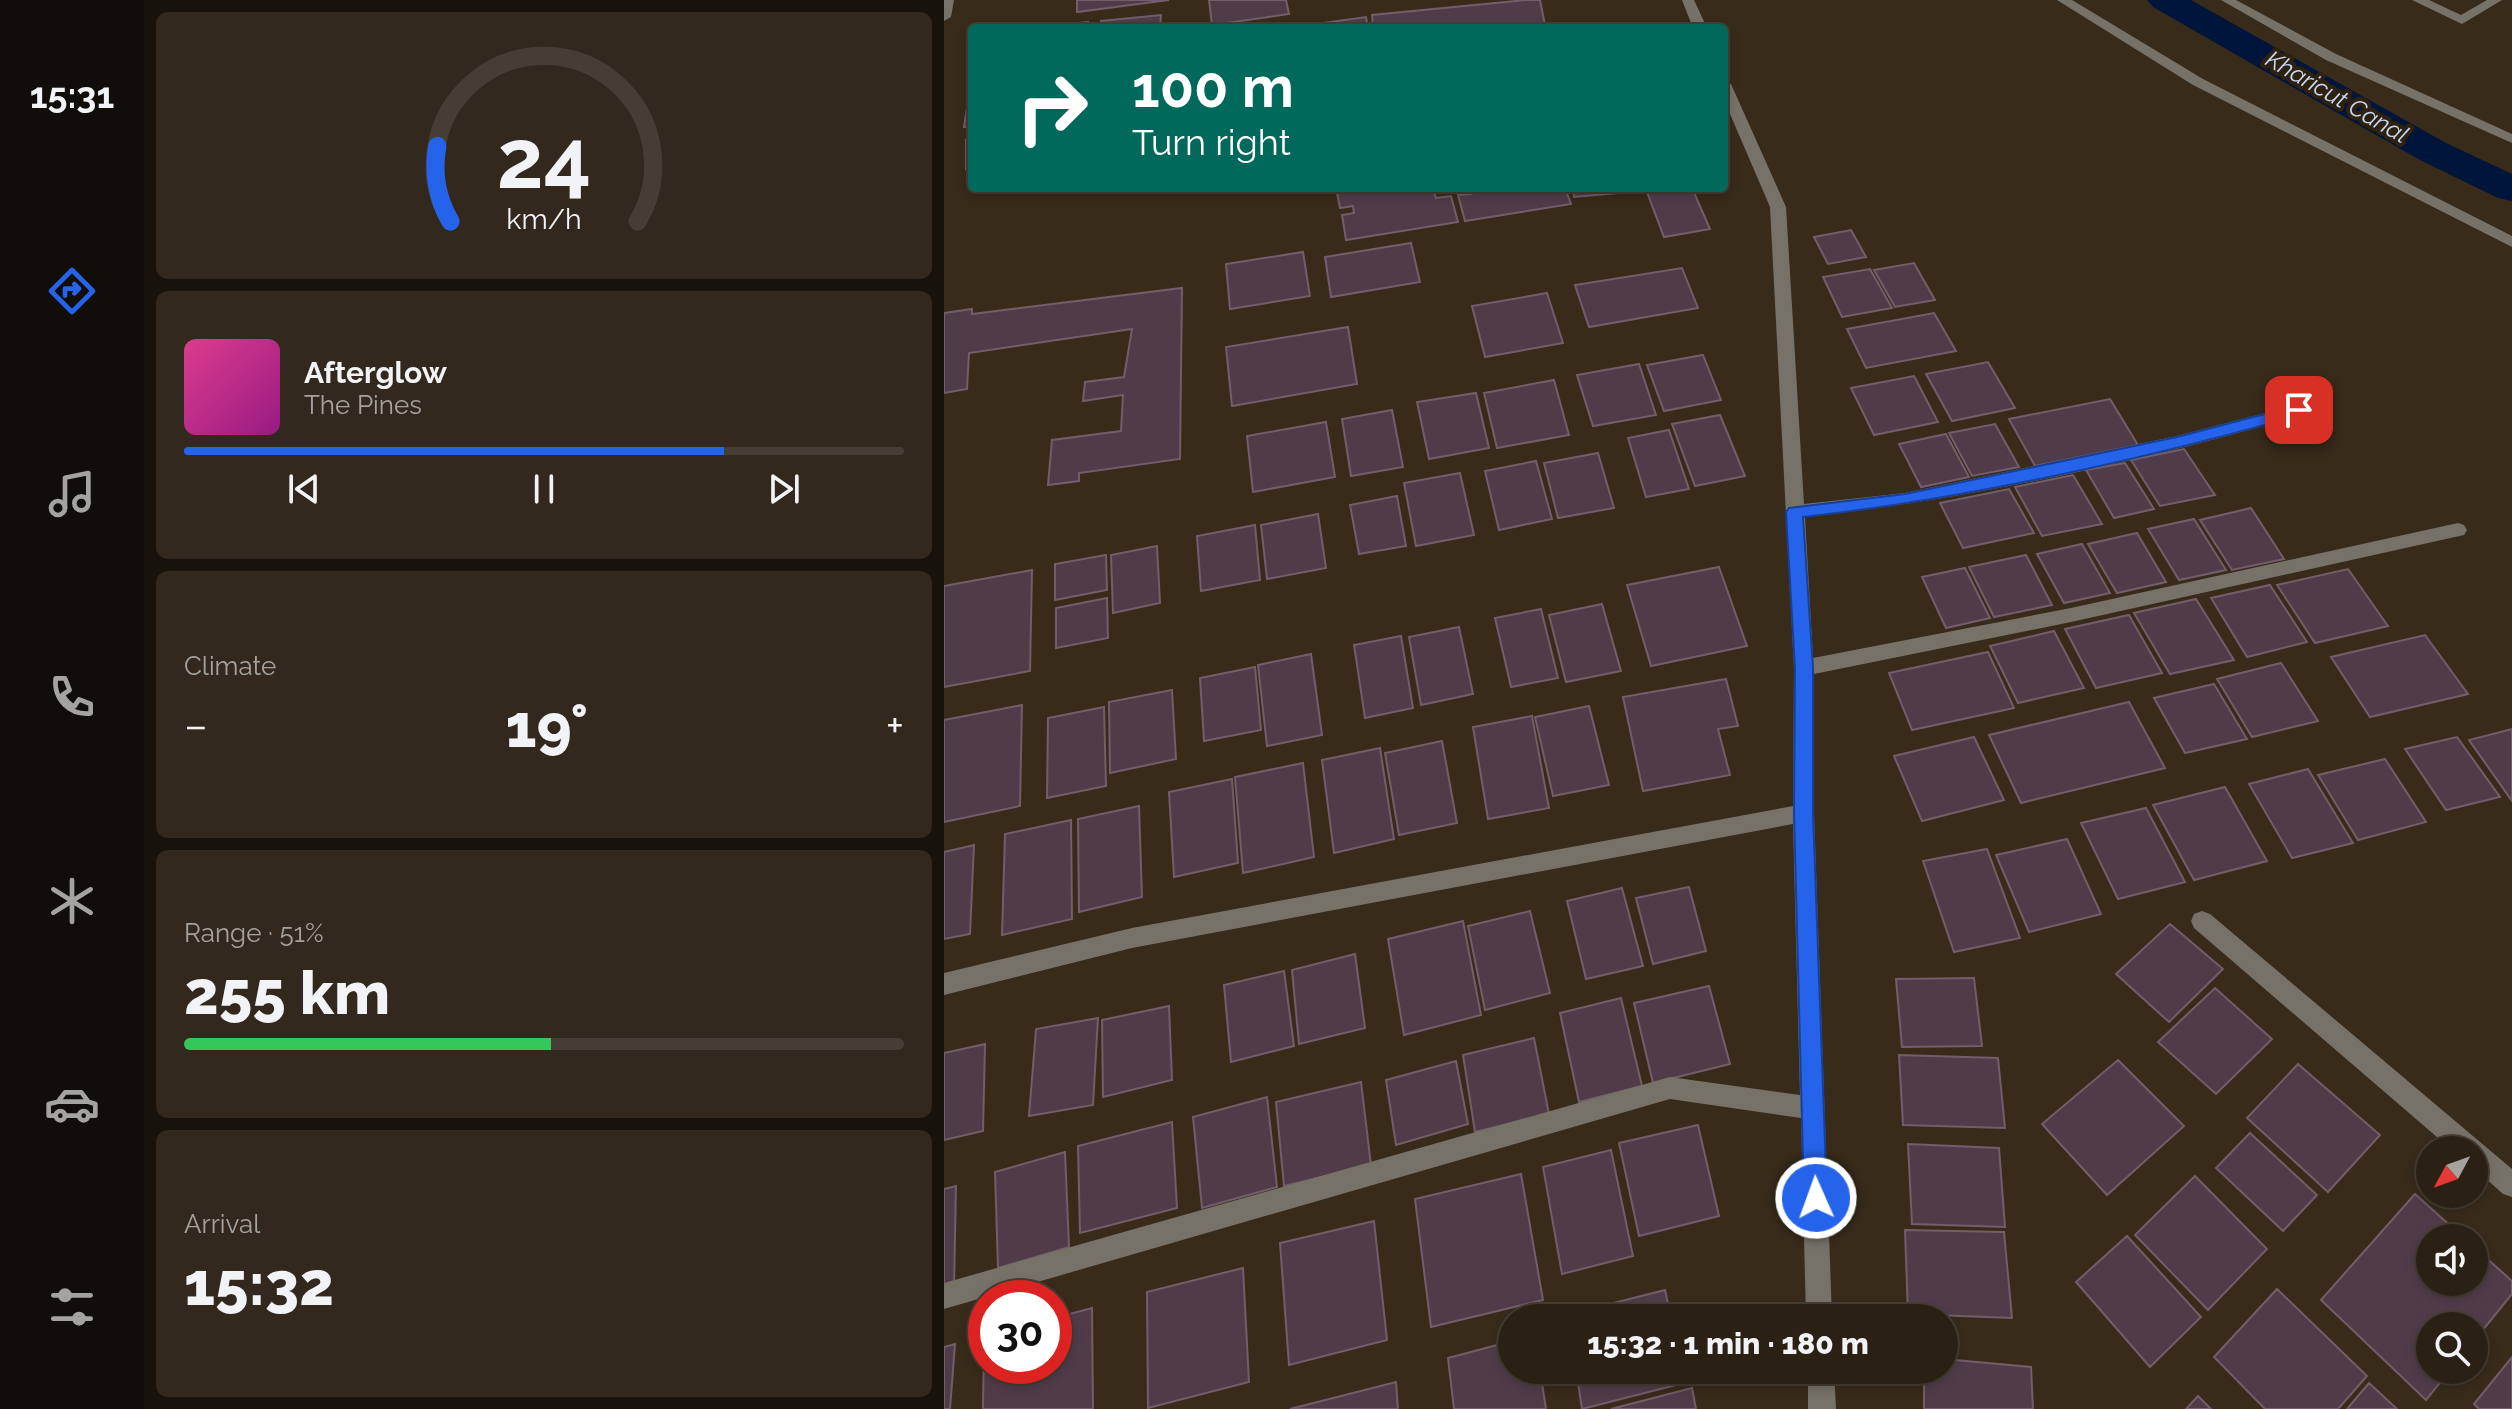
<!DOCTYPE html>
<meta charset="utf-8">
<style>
:root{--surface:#2a2014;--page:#32281d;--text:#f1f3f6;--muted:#a5a3a0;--line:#463e34;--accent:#2563eb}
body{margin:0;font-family:Raleway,sans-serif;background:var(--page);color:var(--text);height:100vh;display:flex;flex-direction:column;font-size:30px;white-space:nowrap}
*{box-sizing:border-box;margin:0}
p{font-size:26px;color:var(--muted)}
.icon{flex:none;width:44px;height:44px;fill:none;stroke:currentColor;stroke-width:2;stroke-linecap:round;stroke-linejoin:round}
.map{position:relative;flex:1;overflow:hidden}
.panel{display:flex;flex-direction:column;gap:12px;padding:12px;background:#17120b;width:800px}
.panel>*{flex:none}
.banner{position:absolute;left:24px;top:24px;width:760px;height:168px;border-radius:8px;box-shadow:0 4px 12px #0003,0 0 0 2px var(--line);background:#00695c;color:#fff;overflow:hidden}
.needle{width:52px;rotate:229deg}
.buttons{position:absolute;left:1472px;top:1136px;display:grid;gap:16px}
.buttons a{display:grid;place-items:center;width:72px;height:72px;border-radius:50%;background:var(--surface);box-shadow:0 4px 12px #0003,0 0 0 2px var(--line);font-size:40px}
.speed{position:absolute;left:24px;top:1280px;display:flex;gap:16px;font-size:40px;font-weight:700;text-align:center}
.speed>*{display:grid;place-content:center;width:104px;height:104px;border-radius:50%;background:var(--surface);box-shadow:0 4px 12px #0003,0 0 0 2px var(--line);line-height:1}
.speed .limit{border:12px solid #d22;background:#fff;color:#111}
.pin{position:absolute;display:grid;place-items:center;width:68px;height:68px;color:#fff;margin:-34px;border-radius:16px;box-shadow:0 4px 12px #0006}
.me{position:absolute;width:88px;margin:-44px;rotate:358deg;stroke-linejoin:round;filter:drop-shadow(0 0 6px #0008)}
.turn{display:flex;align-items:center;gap:28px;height:168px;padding:0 32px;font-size:36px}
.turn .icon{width:104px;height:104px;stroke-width:2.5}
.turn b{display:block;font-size:56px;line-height:68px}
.big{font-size:60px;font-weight:800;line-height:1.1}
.panel .tile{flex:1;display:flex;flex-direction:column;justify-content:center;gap:12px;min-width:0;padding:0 28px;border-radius:12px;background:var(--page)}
.panel .dial{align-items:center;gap:0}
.dial svg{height:208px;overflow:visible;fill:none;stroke:var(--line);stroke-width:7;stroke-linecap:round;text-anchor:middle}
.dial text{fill:var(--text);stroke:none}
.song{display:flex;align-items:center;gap:24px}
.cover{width:96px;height:96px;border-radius:12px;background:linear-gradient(135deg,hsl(330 70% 55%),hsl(310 70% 35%))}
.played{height:8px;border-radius:4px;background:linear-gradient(90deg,var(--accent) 75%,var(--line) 75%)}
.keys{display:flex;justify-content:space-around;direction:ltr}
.heat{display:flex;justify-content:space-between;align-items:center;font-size:44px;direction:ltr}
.charge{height:12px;border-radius:6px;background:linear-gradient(90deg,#34c759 51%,var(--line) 0)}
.trip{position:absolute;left:554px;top:1304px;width:460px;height:80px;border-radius:40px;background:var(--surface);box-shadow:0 4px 12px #0003,0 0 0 2px var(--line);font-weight:800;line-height:80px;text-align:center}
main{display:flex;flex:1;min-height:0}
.tab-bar{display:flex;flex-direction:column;width:144px;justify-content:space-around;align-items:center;background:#110d08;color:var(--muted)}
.tab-bar .icon{width:56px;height:56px}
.tab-bar .on{color:var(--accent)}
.tab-bar b{font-size:36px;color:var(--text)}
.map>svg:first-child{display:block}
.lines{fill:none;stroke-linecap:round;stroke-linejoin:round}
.canal{fill:#00153c;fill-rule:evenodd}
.building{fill:#503c49;stroke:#725d6a;stroke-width:2}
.minor{fill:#767268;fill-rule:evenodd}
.route{fill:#2563eb;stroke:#184099;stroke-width:2}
.labels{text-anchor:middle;stroke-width:8;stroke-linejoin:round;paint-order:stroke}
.far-water-label{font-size:24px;font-style:italic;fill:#c5d8f5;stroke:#2e2110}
</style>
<main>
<nav class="tab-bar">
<b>15:31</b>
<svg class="icon on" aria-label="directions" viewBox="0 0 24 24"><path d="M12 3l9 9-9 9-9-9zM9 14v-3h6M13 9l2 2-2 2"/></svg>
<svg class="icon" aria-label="music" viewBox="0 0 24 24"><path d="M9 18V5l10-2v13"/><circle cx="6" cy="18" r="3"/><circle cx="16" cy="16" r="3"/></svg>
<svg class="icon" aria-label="phone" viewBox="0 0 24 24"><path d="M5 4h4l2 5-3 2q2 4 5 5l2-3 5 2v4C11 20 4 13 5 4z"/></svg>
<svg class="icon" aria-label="climate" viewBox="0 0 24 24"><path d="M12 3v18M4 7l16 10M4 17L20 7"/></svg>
<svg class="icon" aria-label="car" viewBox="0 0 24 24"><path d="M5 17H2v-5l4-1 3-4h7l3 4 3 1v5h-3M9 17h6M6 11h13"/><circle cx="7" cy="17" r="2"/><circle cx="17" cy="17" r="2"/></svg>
<svg class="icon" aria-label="filters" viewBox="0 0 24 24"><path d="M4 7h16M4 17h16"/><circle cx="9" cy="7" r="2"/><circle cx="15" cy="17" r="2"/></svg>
</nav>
<section class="panel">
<div class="tile dial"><svg viewBox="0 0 100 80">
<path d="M14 69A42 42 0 1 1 86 69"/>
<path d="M14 69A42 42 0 0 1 9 40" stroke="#2563eb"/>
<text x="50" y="56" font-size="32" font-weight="700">24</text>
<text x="50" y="72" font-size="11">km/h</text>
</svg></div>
<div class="tile">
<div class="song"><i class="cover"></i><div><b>Afterglow</b><p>The Pines</p></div></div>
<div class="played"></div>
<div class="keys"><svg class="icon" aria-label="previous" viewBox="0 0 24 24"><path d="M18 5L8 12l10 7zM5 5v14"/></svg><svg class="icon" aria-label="pause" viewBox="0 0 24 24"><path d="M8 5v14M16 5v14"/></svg><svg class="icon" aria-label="next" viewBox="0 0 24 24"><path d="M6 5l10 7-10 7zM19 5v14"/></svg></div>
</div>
<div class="tile"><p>Climate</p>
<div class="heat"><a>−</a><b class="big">19°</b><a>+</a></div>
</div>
<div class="tile"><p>Range · 51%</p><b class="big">255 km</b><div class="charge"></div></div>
<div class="tile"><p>Arrival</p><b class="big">15:32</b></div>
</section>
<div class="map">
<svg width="1568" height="1409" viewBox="0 0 1568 1409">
<rect width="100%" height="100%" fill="#382b1a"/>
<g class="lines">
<path class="canal" d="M 1203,0 L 1247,0 L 1502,143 L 1568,174 L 1568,201 L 1554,198 L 1474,159 L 1209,7 Z"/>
</g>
<path class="building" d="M 133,0 L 225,0 L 133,12 Z
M 265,0 L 342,0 L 345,14 L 268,25 Z
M 582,0 L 596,0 L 601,25 L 569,28 L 429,28 L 428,15 Z
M 217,15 L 216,28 L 157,28 L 157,21 Z
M 422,17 L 424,28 L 365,28 L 364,25 Z
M 144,22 L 144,28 L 84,28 Z
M 26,89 L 28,126 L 20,127 Z
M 22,140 L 28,140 L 28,168 L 22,169 Z
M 392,188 L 503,188 L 489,190 L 492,198 L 507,196 L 514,222 L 402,240 L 398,215 L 410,213 L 409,206 L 396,208 Z
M 525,188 L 621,188 L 627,204 L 521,221 L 514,195 L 527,194 Z
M 629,188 L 684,188 L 685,192 L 630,197 Z
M 728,188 L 748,188 L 766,229 L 720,237 L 703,192 Z
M 907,230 L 922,257 L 884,264 L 870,237 Z
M 467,243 L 476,282 L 387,297 L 381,257 Z
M 359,252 L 366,296 L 286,309 L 282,264 Z
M 970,263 L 991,300 L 951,307 L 930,270 Z
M 738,268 L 754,308 L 645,327 L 631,285 Z
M 926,269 L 948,308 L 898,317 L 879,277 Z
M 238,288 L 236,459 L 135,473 L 135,481 L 104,485 L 108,440 L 177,431 L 179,395 L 139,401 L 141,382 L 180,377 L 188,329 L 25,353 L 23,389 L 0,393 L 0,313 L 28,309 L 28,314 Z
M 603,293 L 619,343 L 541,357 L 528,306 Z
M 990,313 L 1012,351 L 922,368 L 903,329 Z
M 404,327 L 413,384 L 288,406 L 282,347 Z
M 759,355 L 777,400 L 720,411 L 703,365 Z
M 1044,362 L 1071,408 L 1008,421 L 982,374 Z
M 695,364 L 712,415 L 649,426 L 633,375 Z
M 970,376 L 994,422 L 930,435 L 907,388 Z
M 610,380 L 625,435 L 553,448 L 540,393 Z
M 532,393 L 545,448 L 485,459 L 473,402 Z
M 1166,399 L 1194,445 L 1091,466 L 1065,419 Z
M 448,410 L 459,467 L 407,476 L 398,419 Z
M 776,415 L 801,476 L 751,486 L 728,424 Z
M 382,422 L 391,477 L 309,492 L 303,436 Z
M 1051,424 L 1075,467 L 1028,476 L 1005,433 Z
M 725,430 L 745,489 L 702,497 L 684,438 Z
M 1002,434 L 1025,477 L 977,487 L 955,444 Z
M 1240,449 L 1271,495 L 1216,506 L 1187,460 Z
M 654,453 L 670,508 L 614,518 L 600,463 Z
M 592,461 L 608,519 L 555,530 L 541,471 Z
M 1181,463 L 1210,509 L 1170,518 L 1142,470 Z
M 516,473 L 530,535 L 472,546 L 460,483 Z
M 1129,475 L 1158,524 L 1098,536 L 1071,487 Z
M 1065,489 L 1090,533 L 1019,548 L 996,503 Z
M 453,496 L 462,546 L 415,554 L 406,505 Z
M 1307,508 L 1340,559 L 1288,570 L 1256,520 Z
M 374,514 L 382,568 L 323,579 L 317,525 Z
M 1250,519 L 1282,570 L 1235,580 L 1204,529 Z
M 311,525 L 316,580 L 257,591 L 253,536 Z
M 1193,533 L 1222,582 L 1173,593 L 1144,544 Z
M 1138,544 L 1166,593 L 1120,603 L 1093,554 Z
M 213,546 L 216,603 L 169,613 L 167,555 Z
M 162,555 L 163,590 L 111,600 L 111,564 Z
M 1082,555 L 1108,605 L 1050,617 L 1025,567 Z
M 775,567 L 803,646 L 707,666 L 683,585 Z
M 1021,568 L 1046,618 L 1002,628 L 978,577 Z
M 1404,569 L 1444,626 L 1371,643 L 1333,585 Z
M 88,570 L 86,671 L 0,687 L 0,586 Z
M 1326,585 L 1363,642 L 1303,657 L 1267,598 Z
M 163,598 L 164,638 L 112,648 L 112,608 Z
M 1252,599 L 1290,660 L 1226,674 L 1190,613 Z
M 658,604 L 677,671 L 622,682 L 605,615 Z
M 597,609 L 614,678 L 567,687 L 551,618 Z
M 1185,615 L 1218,673 L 1152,688 L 1121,629 Z
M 515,627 L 529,694 L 477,705 L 465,637 Z
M 1110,631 L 1140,688 L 1074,703 L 1046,646 Z
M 1481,635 L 1524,694 L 1426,717 L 1387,657 Z
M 457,636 L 469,708 L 421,718 L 410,645 Z
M 1044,652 L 1070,708 L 968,730 L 945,673 Z
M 367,654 L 378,735 L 323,746 L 314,665 Z
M 1337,663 L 1374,721 L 1308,737 L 1273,679 Z
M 311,667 L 317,730 L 260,741 L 256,678 Z
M 782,679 L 794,726 L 774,729 L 786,775 L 699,791 L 679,697 Z
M 1270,684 L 1303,739 L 1241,753 L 1210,698 Z
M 228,690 L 232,759 L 166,773 L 165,702 Z
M 1185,702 L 1221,768 L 1077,803 L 1045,735 Z
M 78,705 L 76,806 L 0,822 L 0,720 Z
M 645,706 L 665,785 L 609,796 L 591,717 Z
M 160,707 L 162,786 L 103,798 L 104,718 Z
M 588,716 L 605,808 L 544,819 L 529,727 Z
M 1568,729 L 1568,801 L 1525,740 Z
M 1030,737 L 1060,800 L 978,821 L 950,756 Z
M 1513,737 L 1556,797 L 1502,810 L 1461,749 Z
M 498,741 L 513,823 L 455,835 L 441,753 Z
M 436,748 L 450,839 L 390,853 L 378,760 Z
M 1441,759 L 1482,822 L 1414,840 L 1374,775 Z
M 359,763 L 370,857 L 299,873 L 291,777 Z
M 1364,769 L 1409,843 L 1348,858 L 1305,784 Z
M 288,779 L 294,863 L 230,877 L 225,792 Z
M 1281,787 L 1323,861 L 1250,880 L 1209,805 Z
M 195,806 L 198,897 L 135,912 L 134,819 Z
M 1202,808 L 1241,882 L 1174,899 L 1137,823 Z
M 127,820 L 128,919 L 58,935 L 61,834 Z
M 1123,839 L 1157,914 L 1085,932 L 1052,855 Z
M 30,845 L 26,934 L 0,939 L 0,852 Z
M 1043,849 L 1076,938 L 1010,952 L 979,861 Z
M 745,887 L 762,951 L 709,964 L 692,898 Z
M 678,888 L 699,966 L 642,979 L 623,901 Z
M 586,911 L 606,993 L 541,1010 L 524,926 Z
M 519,921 L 537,1015 L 460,1035 L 444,939 Z
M 1226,924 L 1279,969 L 1225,1022 L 1172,974 Z
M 411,954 L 421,1028 L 355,1044 L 348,970 Z
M 340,971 L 350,1046 L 287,1062 L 280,985 Z
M 1030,978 L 1038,1046 L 958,1047 L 952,979 Z
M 765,986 L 786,1064 L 709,1083 L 690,1003 Z
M 1271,988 L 1328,1039 L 1272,1094 L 1214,1042 Z
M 677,998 L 698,1086 L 635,1102 L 616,1013 Z
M 225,1006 L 228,1080 L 159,1097 L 158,1020 Z
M 154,1018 L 149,1105 L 85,1116 L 92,1029 Z
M 590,1038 L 605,1114 L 531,1132 L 519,1055 Z
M 41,1044 L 39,1131 L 0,1140 L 0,1053 Z
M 955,1055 L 1054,1058 L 1061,1128 L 959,1125 Z
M 1174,1060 L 1240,1126 L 1163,1195 L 1098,1124 Z
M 512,1061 L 524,1124 L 452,1145 L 442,1080 Z
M 1354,1064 L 1436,1135 L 1384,1192 L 1303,1118 Z
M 417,1082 L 427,1165 L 340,1186 L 332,1102 Z
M 323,1097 L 333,1187 L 258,1208 L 249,1117 Z
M 228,1122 L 233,1208 L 136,1233 L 134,1146 Z
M 754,1125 L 775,1216 L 695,1236 L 675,1143 Z
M 1306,1133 L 1373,1195 L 1339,1231 L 1272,1168 Z
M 964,1144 L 1055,1148 L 1061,1227 L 968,1224 Z
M 667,1150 L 689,1256 L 618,1274 L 599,1167 Z
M 121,1152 L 125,1247 L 54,1268 L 51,1172 Z
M 577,1174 L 599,1300 L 487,1327 L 471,1199 Z
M 1251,1176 L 1323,1249 L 1264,1310 L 1191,1235 Z
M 12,1186 L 10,1287 L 0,1290 L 0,1189 Z
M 1471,1194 L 1520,1238 L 1486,1238 L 1486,1282 L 1530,1282 L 1530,1247 L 1568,1281 L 1568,1294 L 1530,1341 L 1530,1326 L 1486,1326 L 1486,1370 L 1506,1370 L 1482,1400 L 1377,1300 Z
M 430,1221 L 443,1340 L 345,1365 L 336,1243 Z
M 961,1230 L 1060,1232 L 1068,1318 L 964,1314 Z
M 1183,1236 L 1257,1317 L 1206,1367 L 1132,1282 Z
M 299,1268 L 305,1382 L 204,1408 L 203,1292 Z
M 1333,1289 L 1423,1376 L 1394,1409 L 1321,1409 L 1270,1357 Z
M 721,1290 L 727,1318 L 623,1318 L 622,1315 Z
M 148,1308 L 149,1409 L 39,1409 L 40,1337 L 42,1366 L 110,1366 L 110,1318 Z
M 568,1341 L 568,1370 L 596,1370 L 602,1409 L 510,1409 L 504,1358 Z
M 11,1344 L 6,1409 L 0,1409 L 0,1347 Z
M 1568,1357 L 1568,1409 L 1535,1409 L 1530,1404 Z
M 1000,1359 L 1087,1367 L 1089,1409 L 980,1409 L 980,1370 L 1000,1370 Z
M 632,1370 L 738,1370 L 740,1383 L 638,1409 Z
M 452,1382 L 454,1409 L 346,1409 Z
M 1425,1383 L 1453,1409 L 1403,1409 Z
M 748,1388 L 752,1409 L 667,1409 Z
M 1254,1396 L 1267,1409 L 1242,1409 Z"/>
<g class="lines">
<path class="minor" d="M 0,0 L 10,0 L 7,17 L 0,21 Z
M 738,0 L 750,0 L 763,28 L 749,28 Z
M 1113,0 L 1128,0 L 1259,79 L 1568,236 L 1568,247 L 1249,85 Z
M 1277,0 L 1292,0 L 1392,54 L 1568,134 L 1568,143 L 1382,60 Z
M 1468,0 L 1485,0 L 1517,15 L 1543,0 L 1558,0 L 1518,24 Z
M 780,80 L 787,84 L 842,207 L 860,504 L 961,493 L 1233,436 L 1355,404 L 1364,410 L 1361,414 C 1199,461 1028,499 861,517 L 869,658 L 1127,608 L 1514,523 L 1520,525 L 1523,530 L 1520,535 L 1127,622 L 870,674 L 870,813 L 888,1318 L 862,1318 L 857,1118 L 726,1099 L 0,1309 L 0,1283 L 726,1077 L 856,1095 L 849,824 L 188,948 L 0,995 L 0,973 L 188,928 L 849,806 L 850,668 L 826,207 L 780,100 Z
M 1258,911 L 1266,914 L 1568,1169 L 1568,1197 L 1559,1194 L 1530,1168 L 1530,1150 L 1508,1150 L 1250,928 L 1247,921 L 1250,914 Z
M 864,1370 L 890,1370 L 892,1409 L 864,1409 Z"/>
</g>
<path class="route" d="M 1355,405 L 1360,406 L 1360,414 C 1197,460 1028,498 859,517 L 869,668 L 869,813 L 883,1198 L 880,1206 L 872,1209 L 864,1206 L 860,1198 L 850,813 L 851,668 L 842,512 L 845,508 L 961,494 L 1233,437 Z"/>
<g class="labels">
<g class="far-water-label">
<text transform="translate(1393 97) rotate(30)" y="8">Kharicut Canal</text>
</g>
</g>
</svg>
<div class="buttons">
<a><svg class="needle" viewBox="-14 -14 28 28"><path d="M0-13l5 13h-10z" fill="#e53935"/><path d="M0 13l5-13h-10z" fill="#a5a3a0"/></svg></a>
<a><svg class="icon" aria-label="sound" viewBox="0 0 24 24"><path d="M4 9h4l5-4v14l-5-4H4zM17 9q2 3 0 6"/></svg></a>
<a><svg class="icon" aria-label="search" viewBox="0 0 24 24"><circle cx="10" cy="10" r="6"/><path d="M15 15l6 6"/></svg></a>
</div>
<div class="speed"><div class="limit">30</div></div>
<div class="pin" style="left:1355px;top:410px;background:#d93025"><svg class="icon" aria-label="arrive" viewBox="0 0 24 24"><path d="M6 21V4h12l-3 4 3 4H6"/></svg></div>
<svg class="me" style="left:872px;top:1198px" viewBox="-20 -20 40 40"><circle r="17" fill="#2563eb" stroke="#fff" stroke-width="3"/><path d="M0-11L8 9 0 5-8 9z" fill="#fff"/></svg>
<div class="trip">15:32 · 1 min · 180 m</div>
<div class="banner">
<div class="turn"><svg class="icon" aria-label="right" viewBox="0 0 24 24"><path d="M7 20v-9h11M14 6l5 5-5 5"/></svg><div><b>100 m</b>Turn right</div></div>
</div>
</div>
</main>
